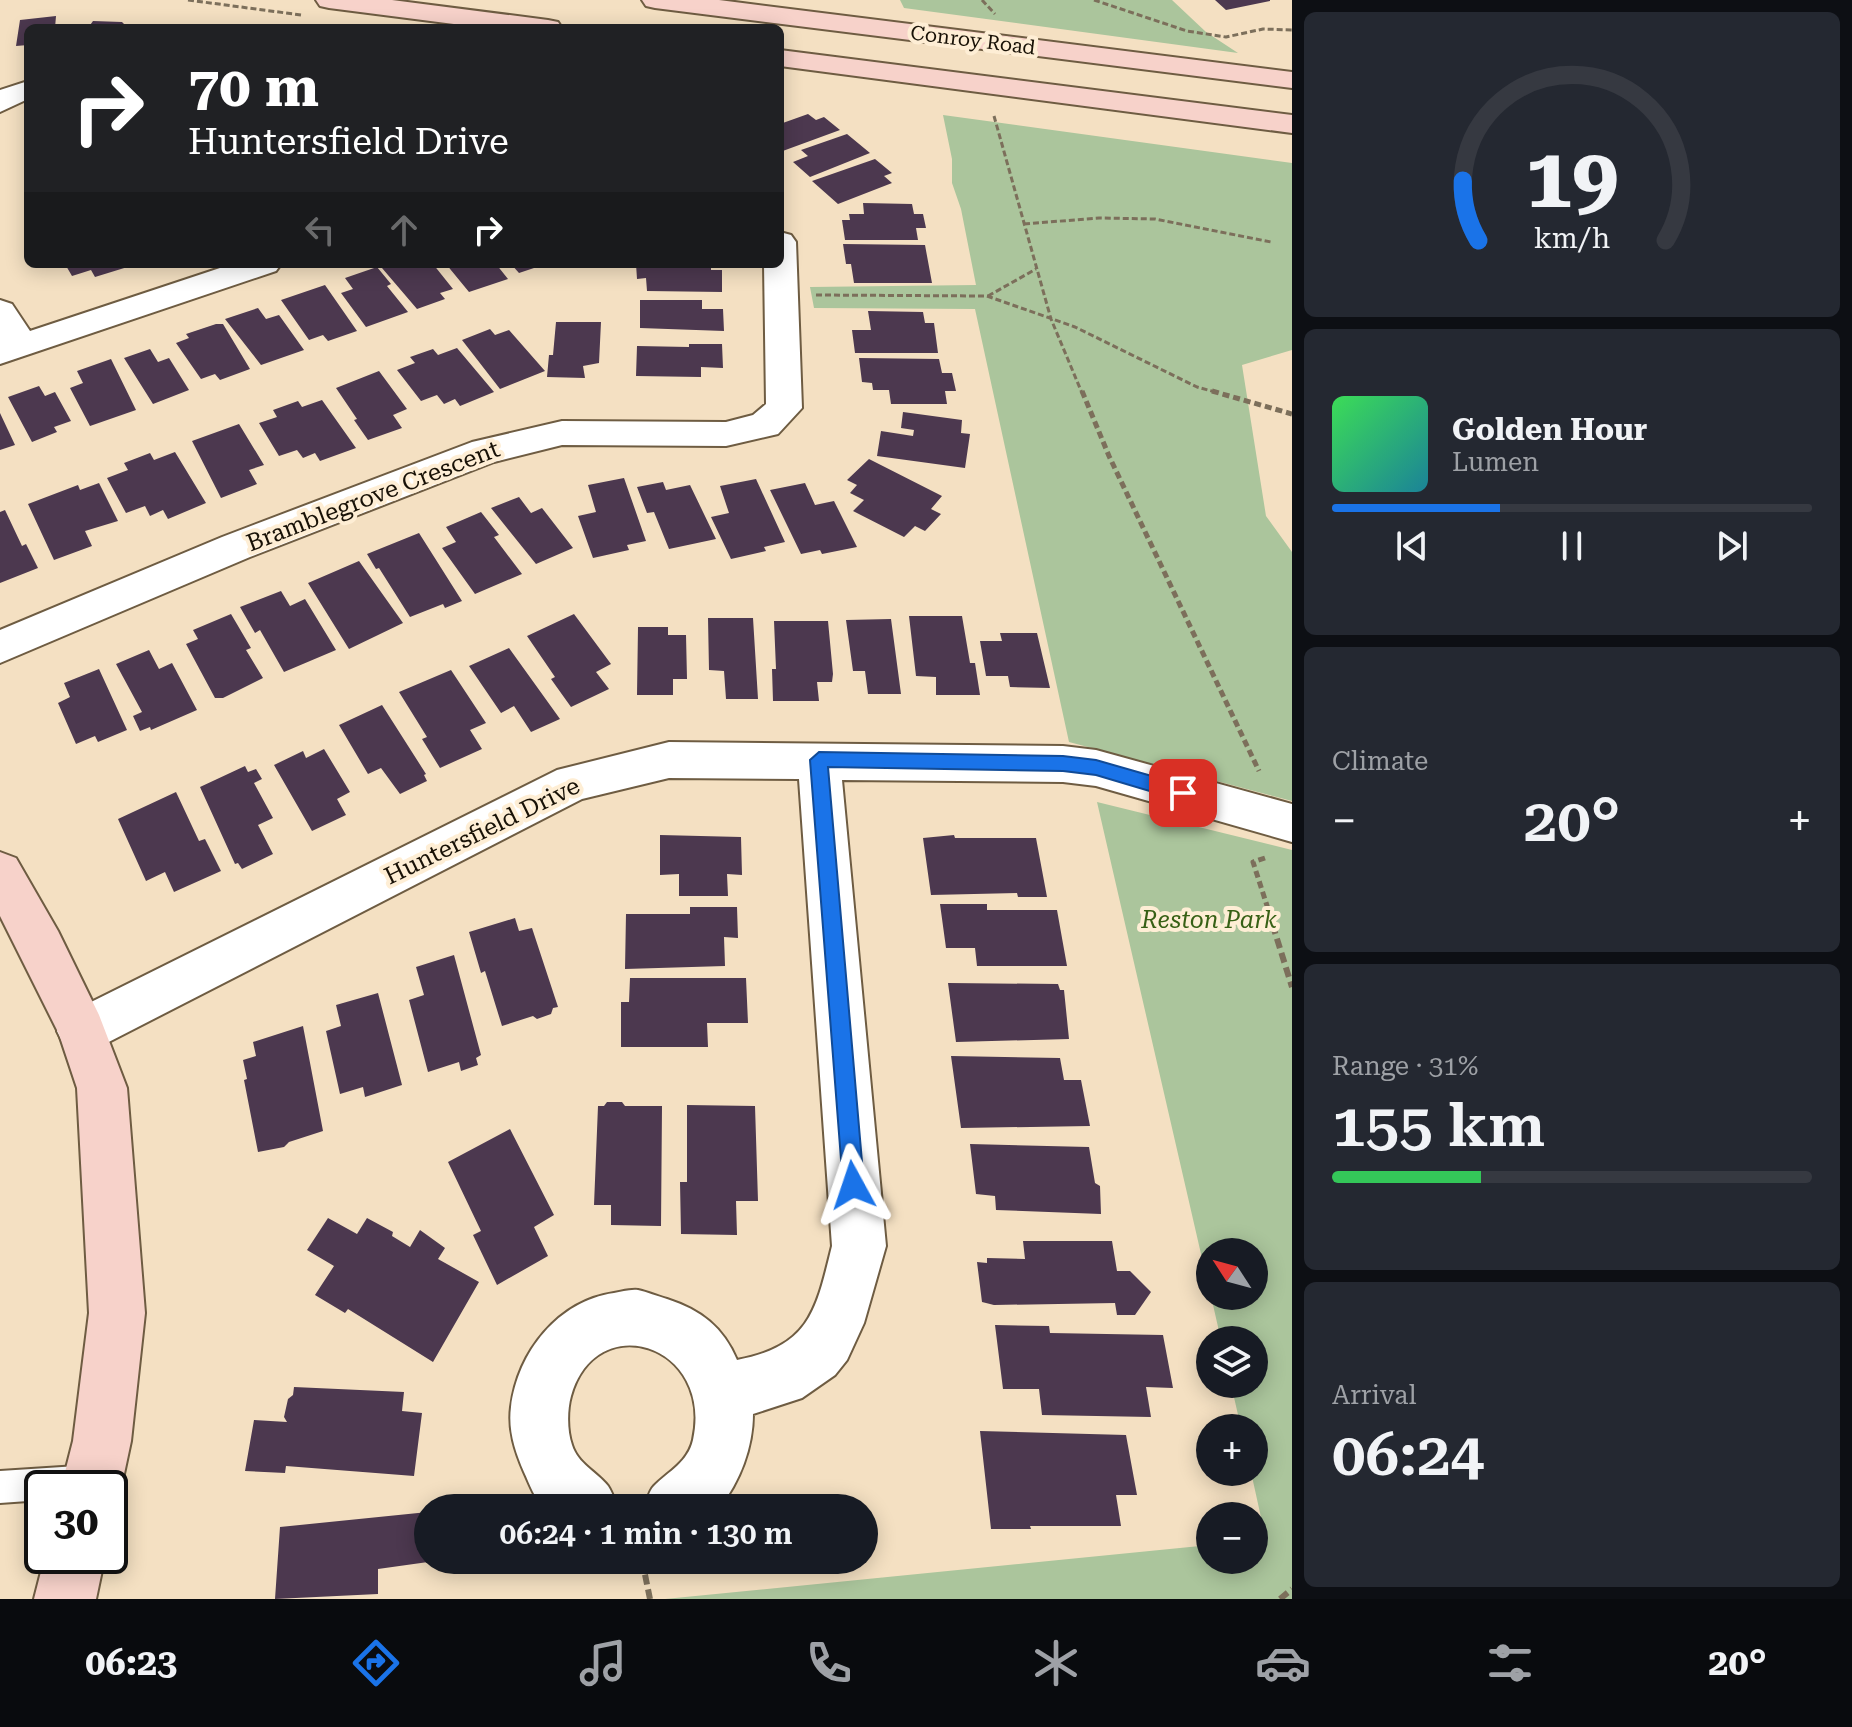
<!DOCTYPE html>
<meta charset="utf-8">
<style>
:root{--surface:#171b24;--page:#242831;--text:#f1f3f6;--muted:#9ea1a6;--line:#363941;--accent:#1a73e8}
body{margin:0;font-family:"Roboto Serif",serif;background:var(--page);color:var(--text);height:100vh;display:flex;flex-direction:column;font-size:30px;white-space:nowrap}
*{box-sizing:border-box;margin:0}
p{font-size:26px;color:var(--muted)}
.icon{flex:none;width:44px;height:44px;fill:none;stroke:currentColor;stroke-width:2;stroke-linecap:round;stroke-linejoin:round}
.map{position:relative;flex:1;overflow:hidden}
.panel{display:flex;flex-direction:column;gap:12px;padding:12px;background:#0d0f14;width:560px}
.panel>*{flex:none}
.banner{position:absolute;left:24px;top:24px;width:760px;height:244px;border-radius:12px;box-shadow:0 4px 20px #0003;background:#202124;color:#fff;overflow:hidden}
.needle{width:52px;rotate:306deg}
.buttons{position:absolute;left:1196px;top:1238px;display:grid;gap:16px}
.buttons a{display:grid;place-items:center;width:72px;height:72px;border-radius:50%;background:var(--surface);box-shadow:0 4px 20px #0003;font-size:40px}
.speed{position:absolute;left:24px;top:1470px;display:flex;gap:16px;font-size:40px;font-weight:700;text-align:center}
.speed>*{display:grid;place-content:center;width:104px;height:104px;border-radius:50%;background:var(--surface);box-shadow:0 4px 20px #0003;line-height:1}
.speed .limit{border:4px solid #111;border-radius:12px;background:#fff;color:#111}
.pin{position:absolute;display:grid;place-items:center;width:68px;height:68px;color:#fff;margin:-34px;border-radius:16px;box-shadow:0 4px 12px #0006}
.me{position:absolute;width:88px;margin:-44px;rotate:355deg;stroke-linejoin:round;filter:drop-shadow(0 0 6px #0008)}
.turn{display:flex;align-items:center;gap:28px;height:168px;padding:0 32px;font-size:36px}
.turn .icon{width:104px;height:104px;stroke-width:2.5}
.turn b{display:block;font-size:56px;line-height:68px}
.lanes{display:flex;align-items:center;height:76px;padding:0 32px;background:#0003;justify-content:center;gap:40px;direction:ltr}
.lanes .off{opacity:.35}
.big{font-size:60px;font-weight:600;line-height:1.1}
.panel .card{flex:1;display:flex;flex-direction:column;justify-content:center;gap:12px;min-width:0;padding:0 28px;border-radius:12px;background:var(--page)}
.panel .dial{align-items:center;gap:0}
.dial svg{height:208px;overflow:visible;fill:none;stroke:var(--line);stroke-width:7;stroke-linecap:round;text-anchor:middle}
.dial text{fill:var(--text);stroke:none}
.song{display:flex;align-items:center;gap:24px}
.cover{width:96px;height:96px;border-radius:12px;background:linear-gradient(135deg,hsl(130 70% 55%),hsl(190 70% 35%))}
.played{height:8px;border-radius:4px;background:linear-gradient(90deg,var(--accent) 35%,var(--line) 35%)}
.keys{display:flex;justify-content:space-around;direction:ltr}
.heat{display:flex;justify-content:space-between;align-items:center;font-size:44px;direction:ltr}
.charge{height:12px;border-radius:6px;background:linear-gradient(90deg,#34c759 31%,var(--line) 0)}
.trip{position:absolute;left:414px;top:1494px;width:464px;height:80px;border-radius:40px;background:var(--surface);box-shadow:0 4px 20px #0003;font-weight:600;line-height:80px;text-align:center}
.tabs{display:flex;height:128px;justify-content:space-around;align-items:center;background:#090b0e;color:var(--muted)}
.tabs .icon{width:56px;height:56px}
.tabs .active{color:var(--accent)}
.tabs b{font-size:36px;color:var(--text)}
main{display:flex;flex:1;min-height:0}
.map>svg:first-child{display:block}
.green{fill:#abc59c}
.building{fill:#4c384f}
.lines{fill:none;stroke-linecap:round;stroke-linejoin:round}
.lane-casing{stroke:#6e5c42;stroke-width:4}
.street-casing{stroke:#6e5c42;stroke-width:4}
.secondary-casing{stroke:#6e5c42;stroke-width:4}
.path-far2{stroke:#7c6f5b;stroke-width:3;stroke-dasharray:6 3;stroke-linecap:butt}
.path-far1{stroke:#7c6f5b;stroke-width:5;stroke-dasharray:7 4;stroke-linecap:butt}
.path{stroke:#7c6f5b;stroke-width:6;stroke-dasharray:10 5;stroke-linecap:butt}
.lane{fill:#fff;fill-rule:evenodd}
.street{fill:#fff;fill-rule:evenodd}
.secondary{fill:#f7d2ca;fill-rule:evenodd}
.route{fill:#1a73e8;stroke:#114b97;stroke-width:2}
.labels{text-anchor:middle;stroke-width:8;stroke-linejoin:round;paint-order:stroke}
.far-street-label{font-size:20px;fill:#181106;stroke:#feeed5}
.street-label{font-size:24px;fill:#181106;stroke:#feeed5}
.park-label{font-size:24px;font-style:italic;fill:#376015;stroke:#feeed5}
</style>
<main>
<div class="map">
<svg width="1292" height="1599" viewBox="0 0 1292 1599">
<rect width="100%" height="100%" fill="#f4e0c2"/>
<path class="green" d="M 900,0 L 1172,0 L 1206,32 L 1238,53 L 904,8 Z
M 943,115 L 1292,163 L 1292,350 L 1242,365 L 1266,516 L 1292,552 L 1292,801 L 1069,742 L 975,309 L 814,308 L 810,287 L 976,285 L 961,209 L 952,183 L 952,159 Z
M 1097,802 L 1292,850 L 1292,1599 L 665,1599 L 1210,1545 L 1210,1560 L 1254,1560 L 1254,1541 L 1266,1540 L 1251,1472 L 1254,1472 L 1254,1428 L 1241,1428 L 1231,1384 L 1254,1384 L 1254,1340 L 1221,1340 L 1211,1296 L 1254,1296 L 1254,1252 L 1210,1252 L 1210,1293 Z"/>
<path class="building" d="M 1215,0 L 1270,0 L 1270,1 L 1226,10 Z
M 56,16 L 55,28 L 28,28 L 28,45 L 16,46 L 20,20 Z
M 93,21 L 122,22 L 124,24 L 121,28 L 88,28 Z
M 808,114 L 816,120 L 824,117 L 840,130 L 780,152 L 780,124 Z
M 847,134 L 870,153 L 810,177 L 793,162 L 808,156 L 801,150 Z
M 875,159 L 892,173 L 884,176 L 892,183 L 838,204 L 812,181 Z
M 863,203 L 912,204 L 914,214 L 923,214 L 926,228 L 916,228 L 918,240 L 845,240 L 842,220 L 850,220 L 849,214 L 864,214 Z
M 843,244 L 925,245 L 932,283 L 854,283 L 851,264 L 846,264 Z
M 65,264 L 134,264 L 134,265 L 95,277 L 91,270 L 72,276 Z
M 386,264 L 433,264 L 453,289 L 440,293 L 445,299 L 417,309 L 382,268 Z
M 446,264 L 496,264 L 508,279 L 469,292 Z
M 511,264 L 543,264 L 543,265 L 519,273 Z
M 636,264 L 711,264 L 711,270 L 722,270 L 722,292 L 647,291 L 646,278 L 637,279 Z
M 377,267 L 391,284 L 387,286 L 408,312 L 366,327 L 341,293 L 353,289 L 345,278 Z
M 325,285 L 357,331 L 328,341 L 323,335 L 309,340 L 281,300 Z
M 640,300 L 702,300 L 702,309 L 723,309 L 724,331 L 640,328 Z
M 258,308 L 266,319 L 279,315 L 304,350 L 261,365 L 225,319 Z
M 868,311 L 923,312 L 925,323 L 934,323 L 938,353 L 855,353 L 852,330 L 871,330 Z
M 556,322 L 601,322 L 599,363 L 583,366 L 585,378 L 547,377 L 549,355 L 553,355 Z
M 216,324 L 223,324 L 250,369 L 220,380 L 215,374 L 201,379 L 176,343 L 189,338 L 186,334 Z
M 490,329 L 495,335 L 509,330 L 545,371 L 500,389 L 462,340 Z
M 689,344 L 722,344 L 723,368 L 701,367 L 701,377 L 636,376 L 637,346 L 689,347 Z
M 457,348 L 494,392 L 460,406 L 455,399 L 444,404 L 437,395 L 421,401 L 397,370 L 415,363 L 410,357 L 433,349 L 438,355 Z
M 150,349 L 158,362 L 169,358 L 189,390 L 153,404 L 124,358 Z
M 859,358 L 939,359 L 942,373 L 952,373 L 956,391 L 945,391 L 947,404 L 891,404 L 889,390 L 873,390 L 872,383 L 862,382 Z
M 111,359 L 136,410 L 90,426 L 70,388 L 83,383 L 77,371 Z
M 379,371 L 407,409 L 393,415 L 402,428 L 368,440 L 354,420 L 357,419 L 336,388 Z
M 39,386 L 45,396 L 55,392 L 71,421 L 54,427 L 57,432 L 32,442 L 8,397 Z
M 322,400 L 356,448 L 320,461 L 315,453 L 303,458 L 297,450 L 279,456 L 259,423 L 277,417 L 273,410 L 298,401 L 302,407 Z
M 903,412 L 962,420 L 961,433 L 970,434 L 965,468 L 877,456 L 881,431 L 913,436 L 914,430 L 901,428 Z
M 0,413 L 15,445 L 0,450 Z
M 239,424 L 264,465 L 249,470 L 257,484 L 221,498 L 192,441 Z
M 175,452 L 206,503 L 168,519 L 163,510 L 150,516 L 145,506 L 126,513 L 107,478 L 128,470 L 124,463 L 150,453 L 154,460 Z
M 869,459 L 942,496 L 931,509 L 941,514 L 925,531 L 915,526 L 904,537 L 853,511 L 864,500 L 850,493 L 857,485 L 847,480 Z
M 624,478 L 646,541 L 627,545 L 629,550 L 593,558 L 578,516 L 596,512 L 588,485 Z
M 756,479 L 785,542 L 764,547 L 766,551 L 731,559 L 711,517 L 729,513 L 720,486 Z
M 663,482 L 666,490 L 690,485 L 716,539 L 669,549 L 654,512 L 647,513 L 637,487 Z
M 99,483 L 118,521 L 85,531 L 92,546 L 54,560 L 28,504 L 78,485 L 80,490 Z
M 805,483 L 815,505 L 834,501 L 857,547 L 822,554 L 820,550 L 801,554 L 770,490 Z
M 519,497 L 531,513 L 542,508 L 573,548 L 536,564 L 491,508 Z
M 5,510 L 22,546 L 26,544 L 38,568 L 0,583 L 0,512 Z
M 481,512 L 499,535 L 494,537 L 522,574 L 475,594 L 442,548 L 456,542 L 446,527 Z
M 419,533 L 462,601 L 445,608 L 443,604 L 410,617 L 379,568 L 376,569 L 367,554 Z
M 359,561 L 403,623 L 349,649 L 308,583 Z
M 281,591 L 290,606 L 305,599 L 336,650 L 284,672 L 260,630 L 255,633 L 240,607 Z
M 231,614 L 251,648 L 246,650 L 263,678 L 223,698 L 215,698 L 186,644 L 198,639 L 193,630 Z
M 574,614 L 611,664 L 596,672 L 609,689 L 571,707 L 551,679 L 555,677 L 527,636 Z
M 909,616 L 962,616 L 970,663 L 975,663 L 980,695 L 936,695 L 936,677 L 916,676 Z
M 708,618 L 753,618 L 758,699 L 726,699 L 724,671 L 709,670 Z
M 891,619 L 901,694 L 868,694 L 865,671 L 853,671 L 846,620 Z
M 774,621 L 828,621 L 833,674 L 832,682 L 817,682 L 819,701 L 773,701 L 772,669 L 776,669 Z
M 638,627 L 668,627 L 668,635 L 686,635 L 687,679 L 673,679 L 673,695 L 637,695 Z
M 1000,633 L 1037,633 L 1050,688 L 1010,687 L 1008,676 L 986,676 L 980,641 L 1002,641 Z
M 509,648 L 560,719 L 531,732 L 514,706 L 501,713 L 469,666 Z
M 149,650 L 159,669 L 172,663 L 197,710 L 151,730 L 150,727 L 140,731 L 133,716 L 142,712 L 116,664 Z
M 99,669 L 127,730 L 98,742 L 95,736 L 76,744 L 58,703 L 70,697 L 64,683 Z
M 451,670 L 486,723 L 470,730 L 482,749 L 440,768 L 422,739 L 427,737 L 399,692 Z
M 382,705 L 426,774 L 424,775 L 427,781 L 400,794 L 381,768 L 368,774 L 339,725 Z
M 324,749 L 350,792 L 337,799 L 346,815 L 312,831 L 274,765 L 303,751 L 306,758 Z
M 245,766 L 248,772 L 256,769 L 262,779 L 254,783 L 273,818 L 258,825 L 273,854 L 242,869 L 238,863 L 235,864 L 200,787 Z
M 176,792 L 199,841 L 205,839 L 221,871 L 174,892 L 165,872 L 146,881 L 118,819 Z
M 660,835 L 741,837 L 742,875 L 727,874 L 728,896 L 679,896 L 679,874 L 660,875 Z
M 954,835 L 955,838 L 1036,838 L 1047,897 L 1018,897 L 1017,893 L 931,895 L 923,838 Z
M 940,904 L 987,904 L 987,910 L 1057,910 L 1067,966 L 977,966 L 975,948 L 946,948 Z
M 690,907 L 737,907 L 738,938 L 724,937 L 725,966 L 625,969 L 626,914 L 690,914 Z
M 515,918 L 519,931 L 532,928 L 558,1007 L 553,1008 L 551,1014 L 537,1019 L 533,1016 L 502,1026 L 485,971 L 481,973 L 469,932 Z
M 454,955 L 481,1055 L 476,1058 L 478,1065 L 461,1071 L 459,1062 L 428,1072 L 409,1000 L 424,995 L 416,967 Z
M 630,978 L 746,978 L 748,1023 L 707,1023 L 708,1047 L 621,1047 L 621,1002 L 629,1002 Z
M 948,983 L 1058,984 L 1060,990 L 1064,990 L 1069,1039 L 956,1042 Z
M 378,993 L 402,1085 L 365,1097 L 363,1087 L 340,1094 L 326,1031 L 341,1026 L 336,1005 Z
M 303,1026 L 323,1131 L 289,1142 L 284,1147 L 258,1152 L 244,1080 L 247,1079 L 243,1060 L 256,1056 L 253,1042 Z
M 951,1056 L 1060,1058 L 1064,1080 L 1081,1080 L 1090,1126 L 961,1128 Z
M 607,1102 L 622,1102 L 625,1106 L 662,1106 L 661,1226 L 611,1225 L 611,1205 L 594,1205 L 598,1106 L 604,1106 Z
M 687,1105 L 755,1106 L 758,1201 L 736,1201 L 737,1235 L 681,1234 L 680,1182 L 687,1182 Z
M 510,1129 L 554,1215 L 534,1227 L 548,1256 L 497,1285 L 473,1235 L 481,1231 L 448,1162 Z
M 970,1144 L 1089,1147 L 1095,1183 L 1100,1186 L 1101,1214 L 996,1210 L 995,1196 L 976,1194 Z
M 328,1218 L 357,1234 L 367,1218 L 393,1232 L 392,1236 L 410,1247 L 420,1230 L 445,1248 L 438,1259 L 479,1282 L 433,1362 L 348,1309 L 345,1313 L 315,1295 L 334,1266 L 307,1250 Z
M 1023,1241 L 1112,1241 L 1117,1271 L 1130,1271 L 1151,1292 L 1135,1315 L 1117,1315 L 1115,1303 L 994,1305 L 982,1302 L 977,1262 L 987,1263 L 987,1258 L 1025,1259 Z
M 995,1325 L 1049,1326 L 1050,1333 L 1163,1335 L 1173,1388 L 1146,1387 L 1151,1417 L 1042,1415 L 1039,1389 L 1003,1389 Z
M 294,1387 L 404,1392 L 402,1411 L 422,1413 L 414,1476 L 286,1466 L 285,1473 L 245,1471 L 254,1420 L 287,1422 L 284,1417 L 288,1399 L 293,1395 Z
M 980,1431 L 1126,1435 L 1137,1495 L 1116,1495 L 1121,1526 L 1030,1526 L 1031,1529 L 991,1529 Z
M 428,1512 L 428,1562 L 378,1569 L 378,1594 L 275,1599 L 280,1527 Z"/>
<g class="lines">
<defs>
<path id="lane" d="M 93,1465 L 104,1470 L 109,1481 L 106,1488 L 42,1488 L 42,1500 L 0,1503 L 0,1471 Z"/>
<path id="street" d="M 28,81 L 28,99 L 0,112 L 0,90 Z
M 780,232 L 791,235 L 796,242 L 802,408 L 778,434 L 726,446 L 562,445 L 494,462 L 250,557 L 0,663 L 0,630 L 222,537 L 472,442 L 562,421 L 726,422 L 753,415 L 766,404 L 764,264 L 780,264 Z
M 232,264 L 281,264 L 276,271 L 0,364 L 0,300 L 12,304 L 30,331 Z
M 669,742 L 1063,746 L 1096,750 L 1292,804 L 1292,842 L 1096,786 L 1063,782 L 842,780 L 886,1246 L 864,1323 L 847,1360 L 835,1375 L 802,1398 L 753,1414 C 753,1447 740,1482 719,1508 L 644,1508 C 647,1501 649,1491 654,1486 C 669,1471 688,1462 693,1440 C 714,1344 596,1307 571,1396 C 567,1410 567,1431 572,1445 C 578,1464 596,1471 608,1486 C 612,1492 615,1501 618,1508 L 545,1508 C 534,1498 530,1485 524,1472 C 515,1451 508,1430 511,1407 C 518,1352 558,1301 614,1293 C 621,1292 630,1289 638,1290 C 647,1292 657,1296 667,1299 C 701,1310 723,1327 737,1360 C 810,1346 816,1311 832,1246 L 799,779 L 669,778 L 582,799 L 99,1047 L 82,1054 L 65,1047 L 57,1031 L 65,1015 L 557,770 Z"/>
<path id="secondary" d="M 316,0 L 392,0 L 548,20 L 558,22 L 562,28 L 485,28 L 329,8 L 320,6 Z
M 642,0 L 719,0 L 1292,72 L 1292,88 L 655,8 L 646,6 Z
M 780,50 L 1292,115 L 1292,133 L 780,66 Z
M 0,852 L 16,858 L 58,931 L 99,1015 L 127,1088 L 145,1313 L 131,1441 L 121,1488 L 110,1510 L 110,1488 L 61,1488 L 73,1441 L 89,1313 L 77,1088 L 59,1034 L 0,916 Z
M 45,1556 L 105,1556 L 96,1599 L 34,1599 Z"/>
</defs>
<use href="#lane" class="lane-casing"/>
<use href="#street" class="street-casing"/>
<use href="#secondary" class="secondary-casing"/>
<path class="path-far2" d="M 188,0 L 301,15
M 982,0 L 995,14
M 1094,0 L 1187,31 L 1226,37 L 1263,29 L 1292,30
M 994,116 L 1051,319 L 1082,393
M 1024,224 L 1099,218 L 1155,219 L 1271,242
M 816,295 L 987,296 L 1075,327 L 1197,387 L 1219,393
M 988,296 L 1036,269"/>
<path class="path-far1" d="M 1082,391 L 1109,456 L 1259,771
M 1212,391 L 1292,414
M 1265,858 L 1253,862 L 1269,912"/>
<path class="path" d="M 1268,910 L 1292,987
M 642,1560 L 650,1599
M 1280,1599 L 1292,1589"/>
<use href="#lane" class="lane"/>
<use href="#street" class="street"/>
<use href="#secondary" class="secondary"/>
</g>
<path class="route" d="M 819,752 L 1063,756 L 1096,760 L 1183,785 L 1189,788 L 1192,793 L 1189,798 L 1183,801 L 1096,775 L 1063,771 L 828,767 L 864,1185 L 861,1192 L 853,1196 L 846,1192 L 843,1185 L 810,760 Z"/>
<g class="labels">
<g class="far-street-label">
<text transform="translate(973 40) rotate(7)" y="7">Conroy Road</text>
</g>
<g class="street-label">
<text transform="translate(373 496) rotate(-21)" y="8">Bramblegrove Crescent</text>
<text transform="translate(482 831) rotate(-26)" y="8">Huntersfield Drive</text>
</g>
<g class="park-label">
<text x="1209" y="928">Reston Park</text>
</g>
</g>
</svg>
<div class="buttons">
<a><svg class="needle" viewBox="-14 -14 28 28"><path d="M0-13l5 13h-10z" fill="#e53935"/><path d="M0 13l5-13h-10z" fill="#9ea1a6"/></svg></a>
<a><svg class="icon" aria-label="layers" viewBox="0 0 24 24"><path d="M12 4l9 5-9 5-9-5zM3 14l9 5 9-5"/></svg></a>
<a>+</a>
<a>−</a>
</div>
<div class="speed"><div class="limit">30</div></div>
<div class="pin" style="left:1183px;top:793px;background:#d93025"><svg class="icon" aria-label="arrive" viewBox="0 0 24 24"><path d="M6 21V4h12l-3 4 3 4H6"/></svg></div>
<svg class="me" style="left:853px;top:1185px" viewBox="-20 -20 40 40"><path d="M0-17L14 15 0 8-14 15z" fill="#1a73e8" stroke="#fff" stroke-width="4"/></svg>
<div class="trip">06:24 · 1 min · 130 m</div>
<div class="banner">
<div class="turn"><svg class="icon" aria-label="right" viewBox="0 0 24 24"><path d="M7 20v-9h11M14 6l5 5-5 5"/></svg><div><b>70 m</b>Huntersfield Drive</div></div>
<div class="lanes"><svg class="icon off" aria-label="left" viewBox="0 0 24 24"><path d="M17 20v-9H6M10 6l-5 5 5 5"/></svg><svg class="icon off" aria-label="ahead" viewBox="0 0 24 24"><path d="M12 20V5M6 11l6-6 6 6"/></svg><svg class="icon" aria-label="right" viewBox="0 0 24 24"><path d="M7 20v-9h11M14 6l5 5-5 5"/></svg></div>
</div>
</div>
<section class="panel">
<div class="card dial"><svg viewBox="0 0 100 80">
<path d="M14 69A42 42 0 1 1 86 69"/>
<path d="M14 69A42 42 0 0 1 8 46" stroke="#1a73e8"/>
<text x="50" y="56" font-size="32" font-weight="700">19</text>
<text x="50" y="72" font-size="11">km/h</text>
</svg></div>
<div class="card">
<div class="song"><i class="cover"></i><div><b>Golden Hour</b><p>Lumen</p></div></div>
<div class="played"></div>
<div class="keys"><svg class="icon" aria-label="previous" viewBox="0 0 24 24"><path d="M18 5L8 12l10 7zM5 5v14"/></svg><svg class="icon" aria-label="pause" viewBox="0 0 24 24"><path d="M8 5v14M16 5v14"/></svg><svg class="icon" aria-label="next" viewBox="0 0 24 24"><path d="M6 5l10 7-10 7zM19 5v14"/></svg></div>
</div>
<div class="card"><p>Climate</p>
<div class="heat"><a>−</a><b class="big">20°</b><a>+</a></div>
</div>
<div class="card"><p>Range · 31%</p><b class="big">155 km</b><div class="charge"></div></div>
<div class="card"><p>Arrival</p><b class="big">06:24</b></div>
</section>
</main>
<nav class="tabs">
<b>06:23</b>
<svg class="icon active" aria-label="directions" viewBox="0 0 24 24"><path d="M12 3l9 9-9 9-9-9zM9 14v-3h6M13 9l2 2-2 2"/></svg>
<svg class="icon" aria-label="music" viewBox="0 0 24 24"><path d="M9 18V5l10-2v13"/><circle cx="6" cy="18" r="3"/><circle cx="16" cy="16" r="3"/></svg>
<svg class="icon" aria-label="phone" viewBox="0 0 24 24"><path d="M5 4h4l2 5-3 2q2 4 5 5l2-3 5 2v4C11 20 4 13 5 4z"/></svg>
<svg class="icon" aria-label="climate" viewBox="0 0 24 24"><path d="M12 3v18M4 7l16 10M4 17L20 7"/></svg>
<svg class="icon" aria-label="car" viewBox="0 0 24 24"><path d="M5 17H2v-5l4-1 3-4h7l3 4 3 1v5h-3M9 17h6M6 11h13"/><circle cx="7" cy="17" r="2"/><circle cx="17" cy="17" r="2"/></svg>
<svg class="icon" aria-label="filters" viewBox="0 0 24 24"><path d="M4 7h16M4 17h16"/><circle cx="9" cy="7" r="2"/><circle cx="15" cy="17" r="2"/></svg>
<b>20°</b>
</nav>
